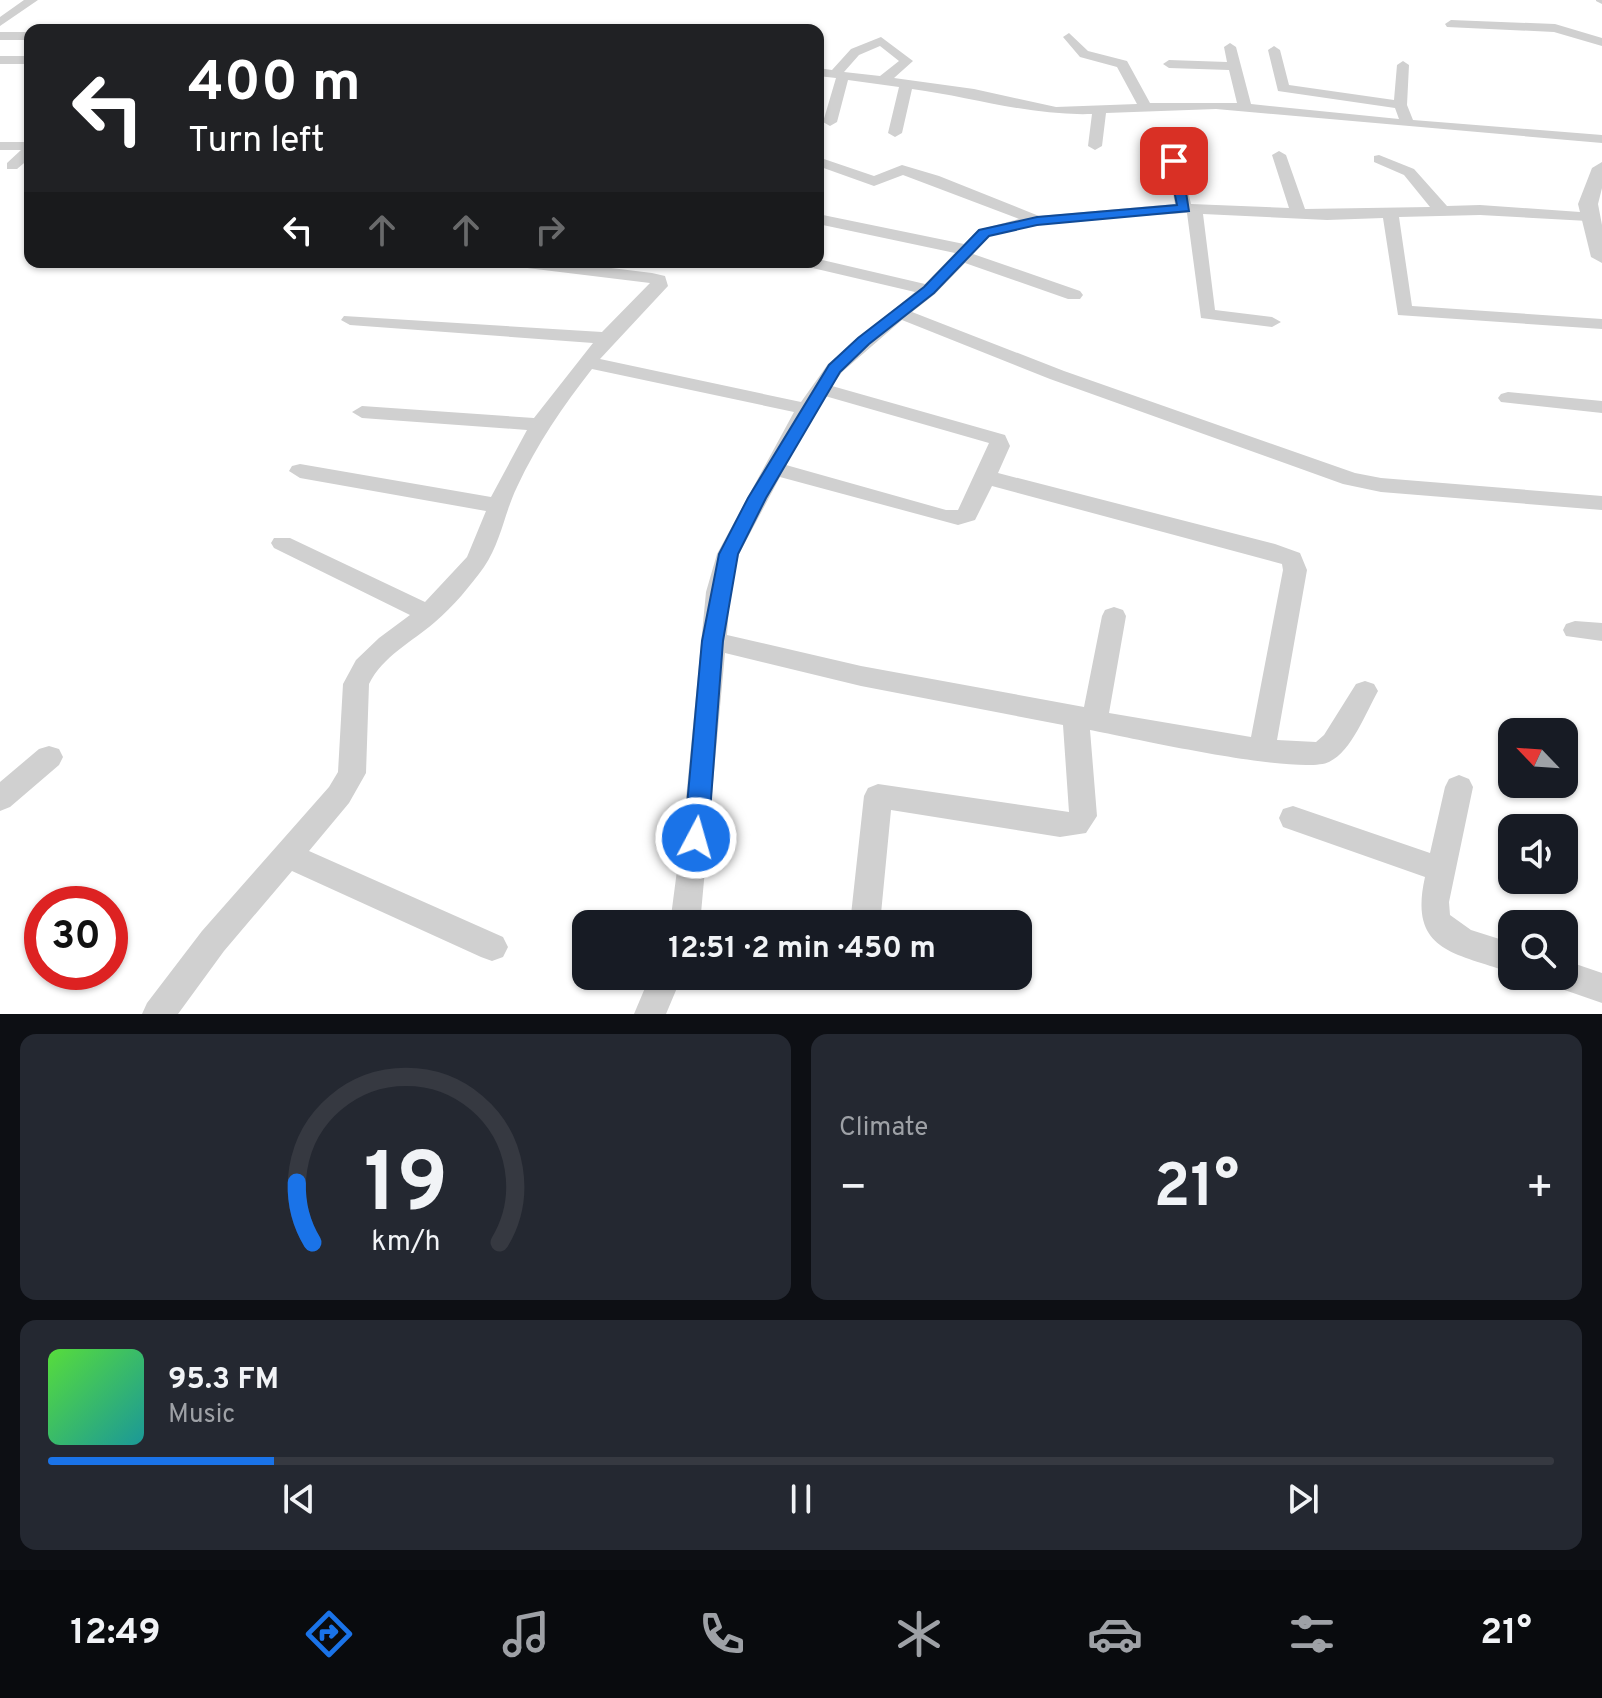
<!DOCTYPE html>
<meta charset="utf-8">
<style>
:root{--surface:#171b24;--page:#242831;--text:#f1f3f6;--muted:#9ea1a6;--line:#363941;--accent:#1a73e8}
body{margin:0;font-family:Overpass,sans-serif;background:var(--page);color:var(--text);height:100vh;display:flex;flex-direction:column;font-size:30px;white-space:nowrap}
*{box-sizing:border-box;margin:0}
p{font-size:26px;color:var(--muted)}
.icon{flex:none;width:44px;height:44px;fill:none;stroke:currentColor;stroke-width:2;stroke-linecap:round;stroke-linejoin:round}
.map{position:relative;height:1014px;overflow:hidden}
.side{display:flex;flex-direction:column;gap:20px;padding:20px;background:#0d0f14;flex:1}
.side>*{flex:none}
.top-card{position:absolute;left:24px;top:24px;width:800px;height:244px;border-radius:16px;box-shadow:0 2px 6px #0004;background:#202124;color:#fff;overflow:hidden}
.needle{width:52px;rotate:295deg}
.controls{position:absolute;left:1498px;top:718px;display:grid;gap:16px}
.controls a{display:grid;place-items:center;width:80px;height:80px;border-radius:16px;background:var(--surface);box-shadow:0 2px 6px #0004;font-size:40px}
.speed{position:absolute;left:24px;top:886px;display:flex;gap:16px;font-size:40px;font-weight:700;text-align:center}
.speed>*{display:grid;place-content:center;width:104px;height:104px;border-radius:50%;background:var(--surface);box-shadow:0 2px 6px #0004;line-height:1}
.speed .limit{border:12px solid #d22;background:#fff;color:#111}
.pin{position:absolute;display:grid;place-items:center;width:68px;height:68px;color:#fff;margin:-34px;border-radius:16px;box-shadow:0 4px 12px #0006}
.me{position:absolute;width:88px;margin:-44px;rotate:6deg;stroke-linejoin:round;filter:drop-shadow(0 0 6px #0008)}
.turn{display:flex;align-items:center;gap:28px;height:168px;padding:0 32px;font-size:36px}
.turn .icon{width:104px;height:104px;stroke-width:2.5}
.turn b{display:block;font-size:56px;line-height:68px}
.lanes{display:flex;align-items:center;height:76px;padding:0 32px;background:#0003;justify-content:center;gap:40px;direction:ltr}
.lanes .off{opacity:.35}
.big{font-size:60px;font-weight:700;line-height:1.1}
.side .card{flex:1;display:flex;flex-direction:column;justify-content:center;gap:12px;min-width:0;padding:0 28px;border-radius:16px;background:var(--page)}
.side .dial{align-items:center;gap:0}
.dial svg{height:208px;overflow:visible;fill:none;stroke:var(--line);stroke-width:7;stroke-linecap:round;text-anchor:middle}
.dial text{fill:var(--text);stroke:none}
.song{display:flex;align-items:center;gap:24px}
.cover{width:96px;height:96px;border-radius:12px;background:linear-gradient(135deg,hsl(110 70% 55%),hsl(180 70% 35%))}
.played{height:8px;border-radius:4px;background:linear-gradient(90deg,var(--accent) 15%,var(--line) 15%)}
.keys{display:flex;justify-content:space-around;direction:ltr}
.heat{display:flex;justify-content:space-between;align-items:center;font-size:44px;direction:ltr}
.side .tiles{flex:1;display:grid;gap:20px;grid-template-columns:1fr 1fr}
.card:last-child{grid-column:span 2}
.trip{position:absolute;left:572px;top:910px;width:460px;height:80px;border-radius:16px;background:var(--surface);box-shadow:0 2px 6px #0004;font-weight:700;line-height:80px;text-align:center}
.dock{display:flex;height:128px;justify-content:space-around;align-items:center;background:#090b0e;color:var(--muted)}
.dock .icon{width:56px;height:56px}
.dock .active{color:var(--accent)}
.dock b{font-size:36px;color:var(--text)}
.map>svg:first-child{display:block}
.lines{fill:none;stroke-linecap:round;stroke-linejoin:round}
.minor{fill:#d0d0d0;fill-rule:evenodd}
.tertiary{fill:#d0d0d0;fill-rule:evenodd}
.route{fill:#1a73e8;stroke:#114b97;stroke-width:2}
</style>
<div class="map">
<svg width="1602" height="1014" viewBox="0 0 1602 1014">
<rect width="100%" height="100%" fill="#fff"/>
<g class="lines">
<path class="minor" d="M 24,0 L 38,0 L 0,26 L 0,17 Z
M 1602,0 L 1602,4 L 1596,1 L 1596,0 Z
M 1451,20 L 1555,24 L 1602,38 L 1602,46 L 1554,32 L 1447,27 L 1445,24 Z
M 0,32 L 30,32 L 30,40 L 0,40 Z
M 1069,33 L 1088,51 L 1127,61 L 1150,103 L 1237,103 L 1229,70 L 1169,68 L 1163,64 L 1169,60 L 1227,62 L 1224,47 L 1230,43 L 1236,47 L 1251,104 L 1399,119 L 1395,108 L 1278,91 L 1268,50 L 1274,46 L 1280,50 L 1289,85 L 1394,100 L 1397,65 L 1403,61 L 1409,65 L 1407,105 L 1413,120 L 1602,135 L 1602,143 L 1216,109 L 1106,113 L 1102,146 L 1095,150 L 1088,146 L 1092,114 C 1030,116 972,97 912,89 L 902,133 L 895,137 L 888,133 L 899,87 L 848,80 L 837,122 L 830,126 L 823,122 L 836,78 L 818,76 L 818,68 L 832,70 L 851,49 L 881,37 L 913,61 L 894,78 L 974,89 L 1056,107 L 1137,104 L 1117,67 L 1080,57 L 1063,37 ZM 880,46 L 899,61 L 880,76 L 844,72 L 859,55 Z
M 0,56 L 30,56 L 30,64 L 0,64 Z
M 0,142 L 30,142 L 30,158 L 17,169 L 7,169 L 7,163 L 21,150 L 0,150 Z
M 1279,151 L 1286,155 L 1305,209 L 1430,207 L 1404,175 L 1374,162 L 1374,156 L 1379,155 L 1414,169 L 1447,206 L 1480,205 L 1594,213 L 1596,216 L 1588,221 L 1480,215 L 1399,217 L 1412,306 L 1602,319 L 1602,329 L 1398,315 L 1383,218 L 1327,220 L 1203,214 L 1215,310 L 1272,317 L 1281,322 L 1272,327 L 1201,318 L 1187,213 L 1184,213 C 1148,216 1014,221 990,236 C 984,240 978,249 973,254 L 1080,291 L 1083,295 L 1080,299 L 1068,299 L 965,263 L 935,294 L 912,312 L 1064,371 L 1355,473 L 1381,478 L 1602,496 L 1602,510 L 1381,492 L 1343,484 L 1050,379 L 902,320 L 842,372 L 832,386 L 1005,435 L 1010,446 L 998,473 L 1275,544 L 1300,553 L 1307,570 L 1277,740 L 1316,742 L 1324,735 L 1356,684 L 1365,681 L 1374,684 L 1378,691 C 1366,712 1352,751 1329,762 C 1299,776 1132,738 1090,730 L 1097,816 L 1086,833 L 1060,837 L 891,810 L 880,924 L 850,924 L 864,796 L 868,788 L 878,784 L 1069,812 L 1063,725 L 861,686 L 725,653 L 700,924 L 670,924 L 685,809 L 706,592 L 717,554 L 794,412 L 592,369 C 563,406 537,444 517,487 C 504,514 501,542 484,567 C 471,585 453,607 435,622 C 412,642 383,656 369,684 L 366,773 L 349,803 L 309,851 L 503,937 L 508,947 L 503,957 L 492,961 L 481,957 L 292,871 L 224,951 L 178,1014 L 142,1014 L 147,1003 L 202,931 L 329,787 L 338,772 L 343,684 L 356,660 L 379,638 L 410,615 L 274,548 L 271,543 L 274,538 L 290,538 L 425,602 L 467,557 L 486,511 L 300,478 L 289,471 L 292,466 L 300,464 L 491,497 L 527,430 L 362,418 L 352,412 L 362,406 L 534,418 L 593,343 L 350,325 L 341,320 L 344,316 L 602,332 L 650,283 L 519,267 L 511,262 L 562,262 L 652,273 L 665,276 L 668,286 L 600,359 L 801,402 L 828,364 L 915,292 L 804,266 L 802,262 L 818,262 L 818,259 L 925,284 L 955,253 L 818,224 L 818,214 L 964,244 L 978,230 L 1019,219 L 903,175 L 874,186 L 818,166 L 818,157 L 874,176 L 902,165 L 939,176 L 1039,216 L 1175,204 L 1167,161 L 1174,157 L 1181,161 L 1191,204 L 1289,208 L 1272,155 ZM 825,396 L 989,443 L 958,510 L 946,510 L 786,465 ZM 780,477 L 958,525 L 975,520 L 992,486 L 1282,564 L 1283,570 L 1251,737 L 1109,713 L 1126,616 L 1123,610 L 1114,607 L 1105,610 L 1102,616 L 1084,707 L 861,666 L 727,635 L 730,592 L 739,554 Z
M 1508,392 L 1602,401 L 1602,413 L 1501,402 L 1498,398 L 1501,394 Z
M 1575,621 L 1602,623 L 1602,641 L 1566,636 L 1563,630 L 1566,624 Z
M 49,746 L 59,749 L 63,757 L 59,765 L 10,807 L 0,811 L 0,782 L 39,749 Z
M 1459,775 L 1469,779 L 1473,787 L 1449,902 L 1450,915 L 1471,930 L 1512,943 L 1512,973 C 1455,953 1408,952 1425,877 L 1283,827 L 1279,818 L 1283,809 L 1293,806 L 1430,853 L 1445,787 L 1449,779 Z
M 1564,960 L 1602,973 L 1602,1003 L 1553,986 L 1549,976 L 1564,976 Z
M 650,976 L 682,976 L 666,1014 L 634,1014 Z"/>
<path class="tertiary" d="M 1602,162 L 1602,188 L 1598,204 L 1602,225 L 1602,263 L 1591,257 L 1578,204 L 1592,168 Z"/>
</g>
<path class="route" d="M 1174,157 L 1181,161 L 1189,211 L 1037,225 L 989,236 L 934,293 L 869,344 L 840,372 L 766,498 L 738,554 L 723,641 L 708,838 L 704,845 L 696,848 L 687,845 L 684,838 L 702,641 L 719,554 L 748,498 L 829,365 L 858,338 L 924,287 L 979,230 L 1037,217 L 1177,205 L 1168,161 Z"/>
</svg>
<div class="controls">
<a><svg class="needle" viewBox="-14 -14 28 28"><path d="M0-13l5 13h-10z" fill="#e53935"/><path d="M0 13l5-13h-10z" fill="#9ea1a6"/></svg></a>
<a><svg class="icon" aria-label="sound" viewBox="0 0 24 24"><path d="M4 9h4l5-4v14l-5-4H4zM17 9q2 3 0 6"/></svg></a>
<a><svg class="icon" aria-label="search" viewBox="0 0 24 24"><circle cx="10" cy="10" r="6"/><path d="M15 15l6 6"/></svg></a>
</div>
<div class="speed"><div class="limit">30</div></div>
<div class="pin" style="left:1174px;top:161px;background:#d93025"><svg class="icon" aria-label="arrive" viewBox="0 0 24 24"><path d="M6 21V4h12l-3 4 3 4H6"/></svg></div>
<svg class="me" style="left:696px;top:838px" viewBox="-20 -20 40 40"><circle r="17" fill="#1a73e8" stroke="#fff" stroke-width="3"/><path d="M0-11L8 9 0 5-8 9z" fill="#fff"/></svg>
<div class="trip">12:51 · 2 min · 450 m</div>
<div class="top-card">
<div class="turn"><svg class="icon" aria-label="left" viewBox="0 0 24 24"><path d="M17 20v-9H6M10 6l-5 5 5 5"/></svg><div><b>400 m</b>Turn left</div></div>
<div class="lanes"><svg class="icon" aria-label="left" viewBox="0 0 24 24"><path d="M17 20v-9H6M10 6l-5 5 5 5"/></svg><svg class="icon off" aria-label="ahead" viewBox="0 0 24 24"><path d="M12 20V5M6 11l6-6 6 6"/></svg><svg class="icon off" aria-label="ahead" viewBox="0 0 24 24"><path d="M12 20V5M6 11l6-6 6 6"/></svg><svg class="icon off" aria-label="right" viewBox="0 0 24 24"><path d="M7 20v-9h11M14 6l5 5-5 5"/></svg></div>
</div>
</div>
<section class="side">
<div class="tiles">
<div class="card dial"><svg viewBox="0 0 100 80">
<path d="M14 69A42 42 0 1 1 86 69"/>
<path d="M14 69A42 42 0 0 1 8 46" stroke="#1a73e8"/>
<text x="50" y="56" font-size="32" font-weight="700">19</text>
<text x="50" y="72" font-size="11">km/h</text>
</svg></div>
<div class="card"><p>Climate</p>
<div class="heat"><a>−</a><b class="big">21°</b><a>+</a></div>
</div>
<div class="card">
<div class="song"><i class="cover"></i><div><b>95.3 FM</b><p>Music</p></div></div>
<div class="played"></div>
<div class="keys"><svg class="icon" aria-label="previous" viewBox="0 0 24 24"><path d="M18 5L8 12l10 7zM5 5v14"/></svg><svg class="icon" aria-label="pause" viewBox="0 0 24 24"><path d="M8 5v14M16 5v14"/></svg><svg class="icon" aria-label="next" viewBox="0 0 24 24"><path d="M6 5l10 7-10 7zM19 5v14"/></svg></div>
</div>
</div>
</section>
<nav class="dock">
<b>12:49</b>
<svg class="icon active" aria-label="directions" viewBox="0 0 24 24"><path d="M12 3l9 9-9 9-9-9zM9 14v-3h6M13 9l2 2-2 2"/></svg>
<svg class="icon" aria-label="music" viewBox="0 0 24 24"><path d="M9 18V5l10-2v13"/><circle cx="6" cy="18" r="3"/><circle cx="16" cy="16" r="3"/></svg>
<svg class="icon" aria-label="phone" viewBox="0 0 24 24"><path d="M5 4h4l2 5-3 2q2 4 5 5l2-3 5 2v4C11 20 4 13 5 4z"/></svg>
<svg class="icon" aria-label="climate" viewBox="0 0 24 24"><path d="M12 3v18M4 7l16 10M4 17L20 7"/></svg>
<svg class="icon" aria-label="car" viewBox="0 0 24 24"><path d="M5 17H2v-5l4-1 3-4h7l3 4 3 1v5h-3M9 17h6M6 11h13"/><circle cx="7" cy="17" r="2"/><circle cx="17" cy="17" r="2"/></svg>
<svg class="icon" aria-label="filters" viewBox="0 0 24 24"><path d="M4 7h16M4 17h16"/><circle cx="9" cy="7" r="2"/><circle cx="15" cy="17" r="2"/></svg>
<b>21°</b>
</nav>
